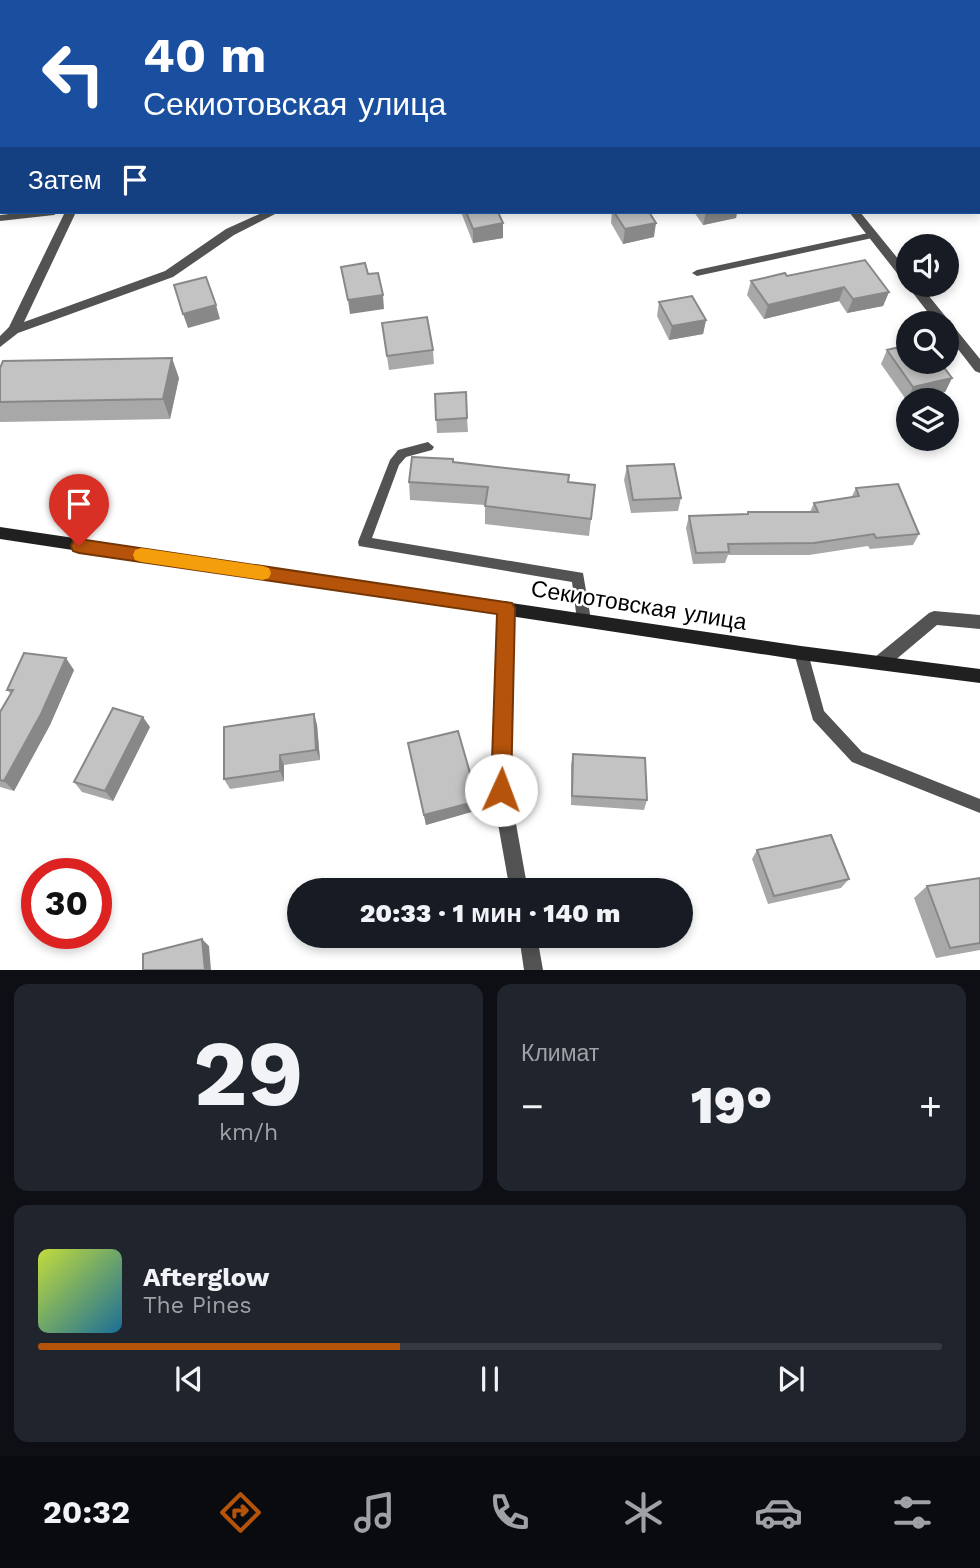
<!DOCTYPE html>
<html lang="ru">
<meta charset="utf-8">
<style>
:root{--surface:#171b24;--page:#20242c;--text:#f1f3f6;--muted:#9ea1a6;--line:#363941;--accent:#b45309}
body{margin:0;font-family:"Work Sans",sans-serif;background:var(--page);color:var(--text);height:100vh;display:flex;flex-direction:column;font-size:26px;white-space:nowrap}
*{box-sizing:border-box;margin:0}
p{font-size:23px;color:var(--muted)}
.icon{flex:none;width:38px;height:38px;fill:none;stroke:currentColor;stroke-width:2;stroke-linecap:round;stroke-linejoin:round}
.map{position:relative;height:970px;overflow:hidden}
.panel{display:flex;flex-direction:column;gap:14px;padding:14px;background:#0d0f14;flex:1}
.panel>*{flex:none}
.hud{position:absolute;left:0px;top:0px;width:980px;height:214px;box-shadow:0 4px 10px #0003;background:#1a4fa0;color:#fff;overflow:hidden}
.fabs{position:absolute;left:896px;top:234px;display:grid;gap:14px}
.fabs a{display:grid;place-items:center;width:63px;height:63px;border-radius:50%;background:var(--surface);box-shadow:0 4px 10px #0003;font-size:35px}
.speed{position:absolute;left:21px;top:858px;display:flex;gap:14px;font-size:35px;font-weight:700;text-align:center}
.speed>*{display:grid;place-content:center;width:91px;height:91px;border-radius:50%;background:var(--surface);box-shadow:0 4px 10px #0003;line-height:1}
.speed .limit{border:10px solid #d22;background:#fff;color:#111}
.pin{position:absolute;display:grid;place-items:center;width:60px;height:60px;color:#fff;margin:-72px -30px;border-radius:50% 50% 50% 0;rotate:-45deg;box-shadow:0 0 7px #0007}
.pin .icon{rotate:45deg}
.me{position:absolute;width:77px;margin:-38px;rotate:2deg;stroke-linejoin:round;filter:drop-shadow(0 0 5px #0008)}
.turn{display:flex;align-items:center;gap:24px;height:147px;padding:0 28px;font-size:32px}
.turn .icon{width:91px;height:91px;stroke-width:2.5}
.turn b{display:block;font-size:49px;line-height:60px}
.then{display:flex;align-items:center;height:66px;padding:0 28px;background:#0003;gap:14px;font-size:26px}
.big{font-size:52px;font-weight:800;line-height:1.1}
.panel .widget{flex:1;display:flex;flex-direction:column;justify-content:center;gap:10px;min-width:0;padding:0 24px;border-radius:14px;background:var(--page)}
.panel .dial{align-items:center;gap:0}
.dial b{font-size:91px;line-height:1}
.song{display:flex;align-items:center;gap:21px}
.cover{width:84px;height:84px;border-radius:10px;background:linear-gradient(135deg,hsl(70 70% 55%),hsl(200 70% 35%))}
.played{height:7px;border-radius:4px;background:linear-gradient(90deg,var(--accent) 40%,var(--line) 40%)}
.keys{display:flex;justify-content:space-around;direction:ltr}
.heat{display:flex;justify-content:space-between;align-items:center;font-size:38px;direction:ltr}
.panel .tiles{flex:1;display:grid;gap:14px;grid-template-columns:1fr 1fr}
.widget:last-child{grid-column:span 2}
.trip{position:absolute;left:287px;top:878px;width:406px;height:70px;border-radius:35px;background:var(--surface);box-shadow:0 4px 10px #0003;font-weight:800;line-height:70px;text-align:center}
.tabs{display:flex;height:112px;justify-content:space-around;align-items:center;background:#090b0e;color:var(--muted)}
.tabs .icon{width:49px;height:49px}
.tabs .selected{color:var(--accent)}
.tabs b{font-size:32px;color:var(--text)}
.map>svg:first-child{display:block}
.green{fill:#dadada}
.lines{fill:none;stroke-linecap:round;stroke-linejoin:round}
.lane{fill:#535353;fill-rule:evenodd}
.street{fill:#535353;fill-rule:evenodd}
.secondary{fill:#202020;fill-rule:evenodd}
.wall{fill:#a8a8a8}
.shaded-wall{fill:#888}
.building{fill:#c3c3c3;stroke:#888;stroke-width:2}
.route{fill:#b45309;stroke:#753606;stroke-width:2}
.slow{fill:#f59e0b}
.labels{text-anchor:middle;stroke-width:5;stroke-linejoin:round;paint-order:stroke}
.street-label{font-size:23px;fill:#000;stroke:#fff}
</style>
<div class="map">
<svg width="980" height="970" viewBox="0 0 980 970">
<rect width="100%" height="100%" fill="#fff"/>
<path class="green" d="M 596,0 L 980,0 L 980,28 L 978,2 Z"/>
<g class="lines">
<path class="lane" d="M 28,212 L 59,212 L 54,215 L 0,221 L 0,215 Z
M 873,232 L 877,233 L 877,237 L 697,276 L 692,273 L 697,270 Z
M 428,442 L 434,447 L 432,450 L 406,457 L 399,465 L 372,538 L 583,573 L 591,620 L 589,624 L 584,626 L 579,624 L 577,620 L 572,582 L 359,546 L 358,542 L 390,460 L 398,450 Z
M 801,647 L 806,649 L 808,653 L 824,711 L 862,752 L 980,799 L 980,813 L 852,762 L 813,720 L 794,653 L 796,649 Z"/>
<path class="street" d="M 524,0 L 535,0 L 523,2 Z
M 978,42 L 980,42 L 980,48 L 978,48 Z
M 65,212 L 76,212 L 24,322 L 165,271 L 226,229 L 264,212 L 279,212 L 234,235 L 173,277 L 18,333 L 0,347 L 0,336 L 9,327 Z
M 849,212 L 860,212 L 908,271 L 908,283 L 904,282 Z
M 908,283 L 908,285 L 920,285 L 980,359 L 980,373 L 975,371 L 947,335 L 947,324 L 937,324 L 909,288 L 907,285 Z
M 506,601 L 511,603 L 514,608 L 510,790 L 528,891 L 510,891 L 492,790 L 498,608 L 501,603 Z
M 934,611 L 980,615 L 980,629 L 937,625 L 887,667 L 881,669 L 875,667 L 873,662 L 875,657 L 929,613 Z
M 519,936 L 537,936 L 543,970 L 524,970 Z"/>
<path class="secondary" d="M 0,527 L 801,646 L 980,669 L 980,683 L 801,660 L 0,539 Z"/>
</g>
<path class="wall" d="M 229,0 L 259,0 L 257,2 L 233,2 Z
M 461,212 L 498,212 L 503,223 L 503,238 L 473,243 Z
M 612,212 L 649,212 L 654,237 L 623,244 L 611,223 Z
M 694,212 L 737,212 L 736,218 L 703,225 Z
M 787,276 L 889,292 L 883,306 L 847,313 L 839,301 L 764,319 L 747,295 L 751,281 Z
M 659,302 L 706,320 L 703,334 L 669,340 L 657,316 Z
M 382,323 L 433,350 L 434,364 L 389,370 Z
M 887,350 L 952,378 L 945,392 L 907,401 L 881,364 Z
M 0,368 L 179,378 L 170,419 L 0,422 Z
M 435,394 L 467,418 L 468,432 L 437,433 Z
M 453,462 L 569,482 L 591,519 L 589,536 L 485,524 L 485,505 L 410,500 L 409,482 Z
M 627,466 L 681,498 L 678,511 L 631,513 L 624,480 Z
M 856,488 L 919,534 L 913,545 L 870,549 L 868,546 L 809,555 L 728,555 L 725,563 L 693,564 L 686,528 L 689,516 L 747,514 L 748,512 L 810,512 L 814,503 L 851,498 Z
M 74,670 L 50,725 L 14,791 L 0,787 L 0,712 L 11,694 L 7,690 Z
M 314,714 L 317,725 L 320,760 L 284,765 L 284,781 L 230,789 L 224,779 Z
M 150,727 L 113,801 L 82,792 L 74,782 Z
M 408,743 L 478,801 L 478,810 L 426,825 Z
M 573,754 L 647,800 L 644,810 L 571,805 L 571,765 Z
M 757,850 L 849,879 L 841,888 L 768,904 L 752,859 Z
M 980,878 L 980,950 L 936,958 L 914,898 L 927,886 Z"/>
<path class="shaded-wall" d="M 247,0 L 259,0 L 257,2 L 247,2 Z
M 2,46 L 2,63 L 0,64 L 0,47 Z
M 706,212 L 737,212 L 736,218 L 703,225 Z
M 503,223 L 503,238 L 473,243 L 473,229 Z
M 656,223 L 654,237 L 623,244 L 625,229 Z
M 844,287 L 839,301 L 764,319 L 768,305 Z
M 889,292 L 883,306 L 847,313 L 853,299 Z
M 383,295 L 384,309 L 350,314 L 348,300 Z
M 216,305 L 220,319 L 188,328 L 183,314 Z
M 706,320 L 703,334 L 669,340 L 672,326 Z
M 172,358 L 179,378 L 170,419 L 163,399 Z
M 952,378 L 945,392 L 907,401 L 913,387 Z
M 66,658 L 74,670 L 50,725 L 14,791 L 4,781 Z
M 314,714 L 317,725 L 320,760 L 316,750 Z
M 143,717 L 150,727 L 113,801 L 105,791 Z
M 280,755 L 284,765 L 284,781 L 280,771 Z
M 478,801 L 478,810 L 426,825 L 424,815 Z
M 202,939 L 209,946 L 211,970 L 205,970 Z"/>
<path class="building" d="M 2,20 L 2,46 L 0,47 L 0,21 Z
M 2,111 L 2,121 L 0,120 L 0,112 Z
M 466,212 L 498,212 L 503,223 L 473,229 Z
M 614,212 L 649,212 L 656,223 L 625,229 Z
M 865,260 L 889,292 L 853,299 L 844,287 L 768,305 L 751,281 L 785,273 L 787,276 Z
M 365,263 L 368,274 L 378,273 L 383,295 L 348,300 L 341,267 Z
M 206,277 L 216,305 L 183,314 L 174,285 Z
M 692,296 L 706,320 L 672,326 L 659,302 Z
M 427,317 L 433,350 L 387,356 L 382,323 Z
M 908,345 L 908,362 L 940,362 L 952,378 L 913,387 L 887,350 Z
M 172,358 L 163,399 L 0,402 L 0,368 L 3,361 Z
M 466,392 L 467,418 L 436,420 L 435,394 Z
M 412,457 L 453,459 L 453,462 L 569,475 L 568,482 L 595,485 L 591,519 L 485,506 L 488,487 L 409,482 Z
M 674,464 L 681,498 L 633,500 L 627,466 Z
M 898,484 L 919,534 L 876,538 L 874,534 L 814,543 L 728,544 L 729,552 L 696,553 L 689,516 L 748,514 L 748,512 L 818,512 L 814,503 L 859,496 L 856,488 Z
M 24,653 L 66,658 L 41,714 L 4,781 L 0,780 L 0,712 L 13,690 L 7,690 Z
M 113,708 L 143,717 L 105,791 L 74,782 Z
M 314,714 L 316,750 L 280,755 L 280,771 L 224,779 L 224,727 Z
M 458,731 L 478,801 L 424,815 L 408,743 Z
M 573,754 L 645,758 L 647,800 L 572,796 Z
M 831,835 L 849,879 L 774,896 L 757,850 Z
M 980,878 L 980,943 L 950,948 L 927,886 Z
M 202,939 L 205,970 L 143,970 L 143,954 Z"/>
<path class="route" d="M 79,539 L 512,603 L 515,608 L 511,790 L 508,797 L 501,800 L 494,797 L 491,790 L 497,614 L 79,553 L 73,551 L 71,546 L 73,541 Z"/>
<path class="slow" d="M 141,548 L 263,566 L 269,568 L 271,573 L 269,578 L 263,580 L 141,562 L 135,560 L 133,555 L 135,550 Z"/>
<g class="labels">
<g class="street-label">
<text transform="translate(639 605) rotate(9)" y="8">Секиотовская улица</text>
</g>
</g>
</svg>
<div class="fabs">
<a><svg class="icon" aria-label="sound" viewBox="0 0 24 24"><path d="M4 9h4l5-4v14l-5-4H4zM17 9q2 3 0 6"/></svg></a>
<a><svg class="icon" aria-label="search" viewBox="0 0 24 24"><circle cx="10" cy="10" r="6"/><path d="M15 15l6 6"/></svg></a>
<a><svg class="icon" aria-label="layers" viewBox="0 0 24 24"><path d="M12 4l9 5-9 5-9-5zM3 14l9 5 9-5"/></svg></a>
</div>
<div class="speed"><div class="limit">30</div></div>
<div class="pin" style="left:79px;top:546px;background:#d93025"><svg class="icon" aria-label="arrive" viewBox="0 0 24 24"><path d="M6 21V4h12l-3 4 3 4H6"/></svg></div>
<svg class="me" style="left:501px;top:790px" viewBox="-20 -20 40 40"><circle r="19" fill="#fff"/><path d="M0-13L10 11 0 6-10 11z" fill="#b45309"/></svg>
<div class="trip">20:33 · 1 мин · 140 m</div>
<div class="hud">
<div class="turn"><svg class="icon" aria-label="left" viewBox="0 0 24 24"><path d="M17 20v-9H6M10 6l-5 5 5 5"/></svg><div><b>40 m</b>Секиотовская улица</div></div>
<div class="then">Затем<svg class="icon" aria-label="arrive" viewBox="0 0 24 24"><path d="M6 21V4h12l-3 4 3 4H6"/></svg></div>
</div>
</div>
<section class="panel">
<div class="tiles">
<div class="widget dial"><b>29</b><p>km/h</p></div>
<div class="widget"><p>Климат</p>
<div class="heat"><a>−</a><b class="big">19°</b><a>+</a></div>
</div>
<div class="widget">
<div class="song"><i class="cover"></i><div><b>Afterglow</b><p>The Pines</p></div></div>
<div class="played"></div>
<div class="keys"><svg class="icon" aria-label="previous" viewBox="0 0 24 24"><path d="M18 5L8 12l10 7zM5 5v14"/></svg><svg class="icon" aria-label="pause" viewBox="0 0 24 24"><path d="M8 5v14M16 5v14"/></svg><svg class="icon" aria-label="next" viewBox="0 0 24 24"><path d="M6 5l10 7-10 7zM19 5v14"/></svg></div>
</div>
</div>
</section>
<nav class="tabs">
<b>20:32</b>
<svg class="icon selected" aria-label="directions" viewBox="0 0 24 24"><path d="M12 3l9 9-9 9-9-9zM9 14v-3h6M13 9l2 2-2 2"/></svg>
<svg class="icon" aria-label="music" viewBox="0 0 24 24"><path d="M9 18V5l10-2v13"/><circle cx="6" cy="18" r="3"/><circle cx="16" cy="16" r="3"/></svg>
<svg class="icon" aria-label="phone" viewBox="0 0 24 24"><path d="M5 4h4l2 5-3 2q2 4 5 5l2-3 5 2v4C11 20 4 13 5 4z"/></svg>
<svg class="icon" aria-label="climate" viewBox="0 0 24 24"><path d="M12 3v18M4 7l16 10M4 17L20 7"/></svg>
<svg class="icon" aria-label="car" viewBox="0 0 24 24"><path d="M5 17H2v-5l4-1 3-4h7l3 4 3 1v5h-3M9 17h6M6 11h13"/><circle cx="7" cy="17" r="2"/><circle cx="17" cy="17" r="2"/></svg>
<svg class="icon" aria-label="filters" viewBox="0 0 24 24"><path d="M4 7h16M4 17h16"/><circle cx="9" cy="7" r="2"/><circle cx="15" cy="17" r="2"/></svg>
</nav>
